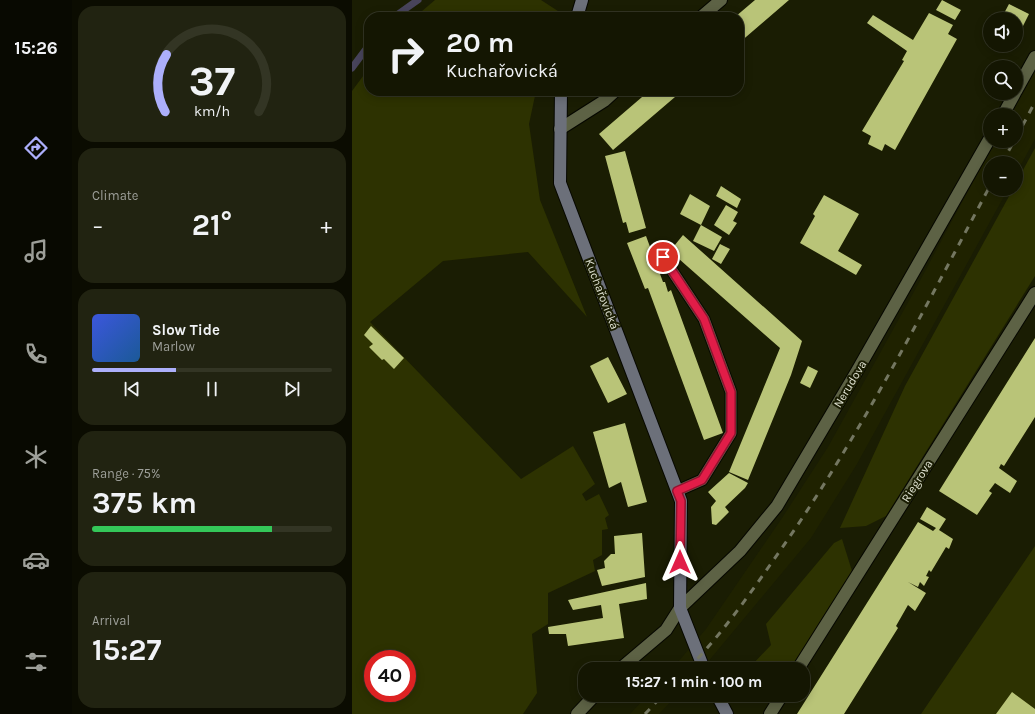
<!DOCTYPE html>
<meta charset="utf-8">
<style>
:root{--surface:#141602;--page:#212311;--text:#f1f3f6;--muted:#9d9f99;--line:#333524;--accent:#acaffb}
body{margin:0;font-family:Karla,sans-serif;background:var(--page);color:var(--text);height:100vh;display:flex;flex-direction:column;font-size:15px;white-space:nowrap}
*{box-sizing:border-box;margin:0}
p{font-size:13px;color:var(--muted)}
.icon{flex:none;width:22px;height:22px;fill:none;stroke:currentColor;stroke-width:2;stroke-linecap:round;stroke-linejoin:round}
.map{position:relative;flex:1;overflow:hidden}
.sheet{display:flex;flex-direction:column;gap:6px;padding:6px;background:#0b0c01;width:280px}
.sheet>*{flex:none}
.top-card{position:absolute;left:12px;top:12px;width:380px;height:84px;border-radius:16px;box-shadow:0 2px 10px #0003,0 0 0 1px var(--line);background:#141602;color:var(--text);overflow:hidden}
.buttons{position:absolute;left:631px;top:12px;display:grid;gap:8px}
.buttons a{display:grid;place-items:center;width:40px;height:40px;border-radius:50%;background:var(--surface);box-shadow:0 2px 10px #0003,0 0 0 1px var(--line);font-size:20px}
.speed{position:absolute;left:12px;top:650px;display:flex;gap:8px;font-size:20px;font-weight:700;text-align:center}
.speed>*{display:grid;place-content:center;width:52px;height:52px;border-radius:50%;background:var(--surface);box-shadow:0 2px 10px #0003,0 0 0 1px var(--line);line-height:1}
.speed .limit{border:6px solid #d22;background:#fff;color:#111}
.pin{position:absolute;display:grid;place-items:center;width:34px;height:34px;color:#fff;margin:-17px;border:2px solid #fff;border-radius:50%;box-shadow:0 1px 4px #0007}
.me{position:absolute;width:44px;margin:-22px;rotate:0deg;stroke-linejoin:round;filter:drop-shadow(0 0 3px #0008)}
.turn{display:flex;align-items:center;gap:14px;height:84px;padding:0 16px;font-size:18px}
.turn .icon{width:52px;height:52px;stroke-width:2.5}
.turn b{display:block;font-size:28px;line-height:34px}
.big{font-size:30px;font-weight:700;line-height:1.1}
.sheet .card{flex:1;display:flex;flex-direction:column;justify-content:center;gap:6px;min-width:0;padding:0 14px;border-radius:16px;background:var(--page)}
.sheet .dial{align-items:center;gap:0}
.dial svg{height:104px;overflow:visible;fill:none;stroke:var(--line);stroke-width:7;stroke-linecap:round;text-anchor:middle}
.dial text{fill:var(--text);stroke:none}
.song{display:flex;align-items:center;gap:12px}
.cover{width:48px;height:48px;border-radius:6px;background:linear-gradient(135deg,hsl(230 70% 55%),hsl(210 70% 35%))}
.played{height:4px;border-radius:2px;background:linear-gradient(90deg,var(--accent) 35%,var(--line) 35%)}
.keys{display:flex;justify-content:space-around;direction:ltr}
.heat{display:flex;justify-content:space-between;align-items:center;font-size:22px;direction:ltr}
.charge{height:6px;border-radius:3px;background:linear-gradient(90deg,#34c759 75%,var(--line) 0)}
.trip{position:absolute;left:226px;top:662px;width:232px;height:40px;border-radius:16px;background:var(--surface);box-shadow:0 2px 10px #0003,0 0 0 1px var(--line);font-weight:700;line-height:40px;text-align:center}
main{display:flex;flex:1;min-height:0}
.dock{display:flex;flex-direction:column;width:72px;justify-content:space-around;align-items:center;background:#080901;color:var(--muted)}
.dock .icon{width:28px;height:28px}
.dock .active{color:var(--accent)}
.dock b{font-size:18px;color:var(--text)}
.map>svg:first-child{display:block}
.built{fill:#1f2200}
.green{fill:#2d3201;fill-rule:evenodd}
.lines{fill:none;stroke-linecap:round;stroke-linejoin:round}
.stream{stroke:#48445b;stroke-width:7}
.building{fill:#b9c478}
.lane-casing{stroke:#060700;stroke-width:13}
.street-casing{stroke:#060700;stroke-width:14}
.secondary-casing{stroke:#060700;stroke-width:14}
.lane{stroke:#5d6245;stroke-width:11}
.street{stroke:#5d6245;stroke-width:12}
.secondary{stroke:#6c707a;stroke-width:12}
.rail{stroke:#747761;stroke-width:3;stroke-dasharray:7 7;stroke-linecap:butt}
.route-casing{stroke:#92132f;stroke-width:10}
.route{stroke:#e11d48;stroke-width:7}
.labels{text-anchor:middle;stroke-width:4;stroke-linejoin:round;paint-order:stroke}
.street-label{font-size:12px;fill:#e0e3d3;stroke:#1a1d03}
</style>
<main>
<nav class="dock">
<b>15:26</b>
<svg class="icon active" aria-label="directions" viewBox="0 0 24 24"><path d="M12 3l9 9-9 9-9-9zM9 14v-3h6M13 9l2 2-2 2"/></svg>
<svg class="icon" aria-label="music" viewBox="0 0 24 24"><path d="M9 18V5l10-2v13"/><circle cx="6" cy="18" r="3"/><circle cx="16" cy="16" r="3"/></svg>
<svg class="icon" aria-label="phone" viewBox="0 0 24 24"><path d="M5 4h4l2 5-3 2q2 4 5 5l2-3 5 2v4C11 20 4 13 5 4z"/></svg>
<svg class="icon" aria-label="climate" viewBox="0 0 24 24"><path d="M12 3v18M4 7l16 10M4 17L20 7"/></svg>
<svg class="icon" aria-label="car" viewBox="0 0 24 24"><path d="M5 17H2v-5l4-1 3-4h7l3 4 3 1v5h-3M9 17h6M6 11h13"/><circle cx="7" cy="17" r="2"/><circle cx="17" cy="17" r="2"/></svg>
<svg class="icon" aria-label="filters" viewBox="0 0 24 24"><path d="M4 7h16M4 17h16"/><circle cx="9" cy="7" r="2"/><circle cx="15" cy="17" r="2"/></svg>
</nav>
<section class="sheet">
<div class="card dial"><svg viewBox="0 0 100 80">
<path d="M14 69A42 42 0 1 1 86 69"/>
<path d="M14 69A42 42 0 0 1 15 25" stroke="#acaffb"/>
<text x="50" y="56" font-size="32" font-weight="700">37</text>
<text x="50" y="72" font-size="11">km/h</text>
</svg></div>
<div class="card"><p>Climate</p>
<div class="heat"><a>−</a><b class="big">21°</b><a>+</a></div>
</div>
<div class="card">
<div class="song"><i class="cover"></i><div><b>Slow Tide</b><p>Marlow</p></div></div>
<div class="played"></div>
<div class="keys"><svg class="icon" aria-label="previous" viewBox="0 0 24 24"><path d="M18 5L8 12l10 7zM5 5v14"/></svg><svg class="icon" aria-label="pause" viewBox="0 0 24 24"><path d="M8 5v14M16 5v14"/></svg><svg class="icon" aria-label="next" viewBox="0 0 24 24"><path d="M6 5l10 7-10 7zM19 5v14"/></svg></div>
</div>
<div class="card"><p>Range · 75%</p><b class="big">375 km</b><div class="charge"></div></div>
<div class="card"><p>Arrival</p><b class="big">15:27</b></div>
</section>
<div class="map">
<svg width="683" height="714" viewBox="0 0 683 714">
<rect width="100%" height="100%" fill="#1a1d03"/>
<path class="built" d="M 683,65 L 683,139 L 664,174 L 664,163 L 638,163 L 638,189 L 656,189 L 505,464 L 459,538 L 350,669 L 320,669 L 354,629 L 430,518 L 476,447 L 564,288 L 643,141 L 664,141 L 664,115 L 657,115 Z
M 296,695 L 325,695 L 307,714 L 278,714 Z"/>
<path class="green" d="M 83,0 L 189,0 L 209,13 L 207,17 L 63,17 Z
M 17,68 L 17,91 L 184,91 L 177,124 L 188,200 L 235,317 L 176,252 L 91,261 L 18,322 L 169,479 L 221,446 L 243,484 L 230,494 L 234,501 L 247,494 L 257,515 L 253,518 L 256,529 L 250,530 L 250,555 L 241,560 L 243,571 L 196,593 L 196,624 L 180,634 L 185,693 L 171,714 L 0,714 L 0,91 ZM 21,659 L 55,659 L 55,693 L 21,693 Z
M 683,148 L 683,276 L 534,516 L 514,526 L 488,528 L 553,386 L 661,189 L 664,189 L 664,183 Z
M 490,539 L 500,571 L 438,669 L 400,669 L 399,666 L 419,645 L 414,624 L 482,543 Z
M 683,546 L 683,714 L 569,714 Z"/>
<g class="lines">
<path class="stream" d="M 42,17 L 66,0
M 0,68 L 17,45"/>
</g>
<path class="building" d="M 403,0 L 437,0 L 387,43 L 387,17 L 383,17 Z
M 590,0 L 609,10 L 603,20 L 584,10 Z
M 657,4 L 677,14 L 666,36 L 664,35 L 664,19 L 649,19 Z
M 577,13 L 601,25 L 596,34 L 605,39 L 543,150 L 533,144 L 530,151 L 516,144 L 519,136 L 510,131 L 552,61 L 550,60 L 555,51 L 515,23 L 521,15 L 561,40 Z
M 297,91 L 330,91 L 261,150 L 247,134 Z
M 273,151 L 294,228 L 277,233 L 274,222 L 271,223 L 253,156 Z
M 369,186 L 389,199 L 385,208 L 364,196 Z
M 338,194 L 358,206 L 349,225 L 328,214 Z
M 472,195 L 507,214 L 486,251 L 510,265 L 504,275 L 448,243 L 463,216 L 461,214 Z
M 374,205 L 386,212 L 381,221 L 385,223 L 377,235 L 362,225 Z
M 349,225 L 370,237 L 362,251 L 341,241 Z
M 331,235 L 450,341 L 439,375 L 396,480 L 377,472 L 428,348 L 318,251 Z
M 294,236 L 311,282 L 313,282 L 316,292 L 319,290 L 371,433 L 352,440 L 296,288 L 293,289 L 275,243 Z
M 368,244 L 378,249 L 369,264 L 360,259 Z
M 19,326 L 52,358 L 42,369 L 32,359 L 30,360 L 17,347 L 21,344 L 12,335 Z
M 683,338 L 683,417 L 652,466 L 649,464 L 647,468 L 665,481 L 658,493 L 643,483 L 637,491 L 640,493 L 625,515 L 587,491 Z
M 256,357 L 275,394 L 256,403 L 238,366 Z
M 456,366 L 466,371 L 458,388 L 448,383 Z
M 273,423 L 295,502 L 276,507 L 269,482 L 257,488 L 241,432 Z
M 377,473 L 396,483 L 393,488 L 373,507 L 377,512 L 364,525 L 360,524 L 359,507 L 364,501 L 356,492 Z
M 575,507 L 594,519 L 587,530 L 601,539 L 597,549 L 594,547 L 579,572 L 577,570 L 574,576 L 577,577 L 572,586 L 568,582 L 566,587 L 556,582 L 574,593 L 563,611 L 556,605 L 544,626 L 546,628 L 492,714 L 445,714 L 566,522 L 581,531 L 584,528 L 568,519 Z
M 290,533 L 293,577 L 250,586 L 245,570 L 253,568 L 252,561 L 259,554 L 263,554 L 262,536 Z
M 294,583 L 295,599 L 267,604 L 272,638 L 216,646 L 214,634 L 197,634 L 196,627 L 251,618 L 249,605 L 221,610 L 216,600 Z
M 660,692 L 683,709 L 683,714 L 644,714 Z"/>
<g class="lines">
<defs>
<path id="lane" d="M 311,257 L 352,319 L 379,392 L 379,433 L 350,480 L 325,491"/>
<path id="street" d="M 349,17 L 369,0
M 664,91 L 683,57
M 651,115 L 663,93
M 208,129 L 252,101 L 263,91
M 268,669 L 314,630 L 328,608 L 388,551 L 425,506 L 505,371 L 638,138
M 446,669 L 683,293
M 225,714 L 243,695
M 418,714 L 430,695"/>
<path id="secondary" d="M 225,17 L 230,0
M 209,91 L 208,183 L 329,501 L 328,608 L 352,669
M 365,695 L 375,714"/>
</defs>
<use href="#lane" class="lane-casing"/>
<use href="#street" class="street-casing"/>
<use href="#secondary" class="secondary-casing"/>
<use href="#lane" class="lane"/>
<use href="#street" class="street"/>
<use href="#secondary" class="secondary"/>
<path class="rail" d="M 664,138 L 683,102
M 650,163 L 662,141
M 336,669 C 367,637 393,601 418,565 C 503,446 569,315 638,186
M 293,714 L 311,695"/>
</g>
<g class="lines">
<defs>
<path id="route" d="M 311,257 L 352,319 L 379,392 L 379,433 L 350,480 L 325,491 L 329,501 L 328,562"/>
</defs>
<use href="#route" class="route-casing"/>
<use href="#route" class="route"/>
</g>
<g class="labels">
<g class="street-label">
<text transform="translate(250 294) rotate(69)" y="4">Kuchařovická</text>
<text transform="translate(498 384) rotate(-59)" y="4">Nerudova</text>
<text transform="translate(565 481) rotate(-58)" y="4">Riegrova</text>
</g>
</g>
</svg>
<div class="buttons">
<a><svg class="icon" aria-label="sound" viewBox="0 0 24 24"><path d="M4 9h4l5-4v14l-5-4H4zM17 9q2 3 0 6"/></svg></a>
<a><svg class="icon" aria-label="search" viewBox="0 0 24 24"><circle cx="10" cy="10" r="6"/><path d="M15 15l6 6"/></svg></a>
<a>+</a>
<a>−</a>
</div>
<div class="speed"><div class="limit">40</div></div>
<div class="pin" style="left:311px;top:257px;background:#d93025"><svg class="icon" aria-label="arrive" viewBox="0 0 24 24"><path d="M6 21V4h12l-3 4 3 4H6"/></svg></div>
<svg class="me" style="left:328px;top:562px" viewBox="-20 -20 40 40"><path d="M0-17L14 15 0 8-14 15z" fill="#e11d48" stroke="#fff" stroke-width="4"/></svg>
<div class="trip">15:27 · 1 min · 100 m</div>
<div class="top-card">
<div class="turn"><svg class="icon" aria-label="right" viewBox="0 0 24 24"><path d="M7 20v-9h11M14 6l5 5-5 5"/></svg><div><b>20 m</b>Kuchařovická</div></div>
</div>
</div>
</main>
